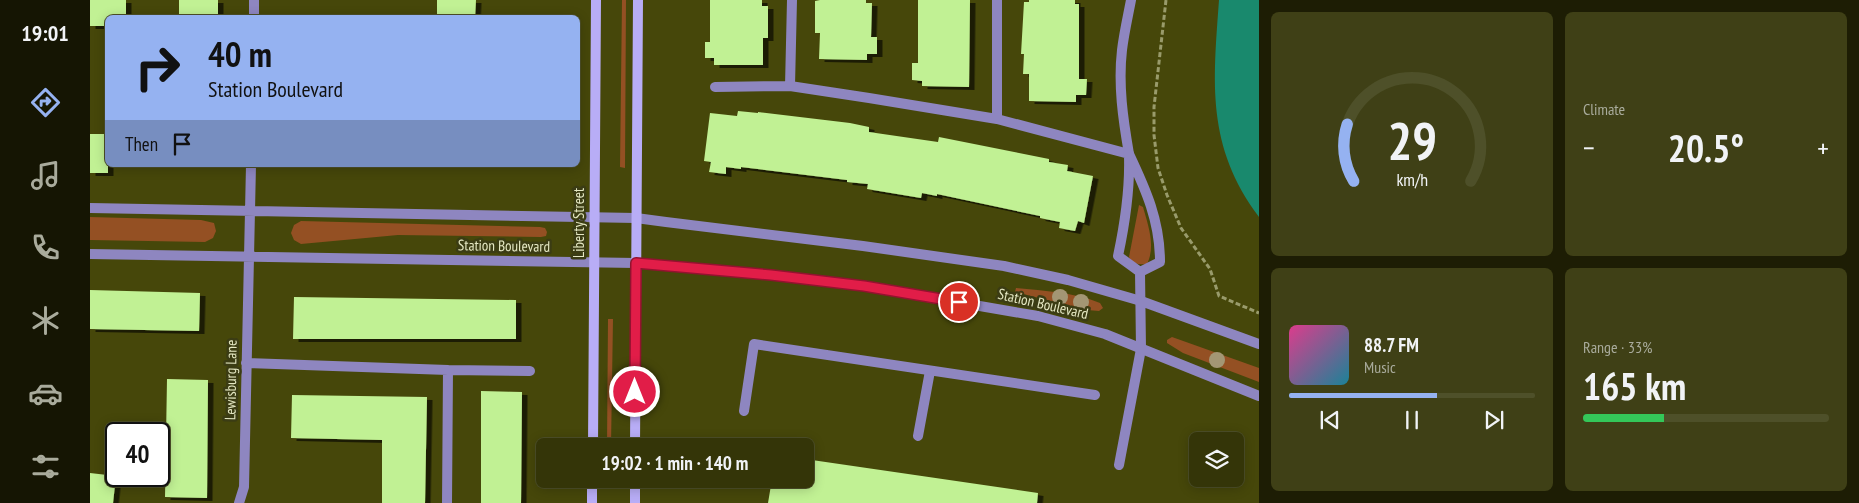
<!DOCTYPE html>
<meta charset="utf-8">
<style>
:root{--surface:#343508;--page:#3f4016;--text:#f1f3f6;--muted:#a9ab9c;--line:#4e5029;--accent:#95b2f1}
body{margin:0;font-family:"PT Sans Narrow",sans-serif;background:var(--page);color:var(--text);height:100vh;display:flex;flex-direction:column;font-size:19px;white-space:nowrap}
*{box-sizing:border-box;margin:0}
p{font-size:16px;color:var(--muted)}
.icon{flex:none;width:28px;height:28px;fill:none;stroke:currentColor;stroke-width:2;stroke-linecap:round;stroke-linejoin:round}
.map{position:relative;flex:1;overflow:hidden}
.sheet{display:flex;flex-direction:column;gap:12px;padding:12px;background:#1d1d04;width:600px}
.sheet>*{flex:none}
.guide{position:absolute;left:15px;top:15px;width:475px;height:152px;border-radius:8px;box-shadow:0 2px 12px #0003,0 0 0 1px var(--line);background:#95b2f1;color:#111;overflow:hidden}
.fabs{position:absolute;left:1099px;top:432px;display:grid;gap:10px}
.fabs a{display:grid;place-items:center;width:55px;height:55px;border-radius:8px;background:var(--surface);box-shadow:0 2px 12px #0003,0 0 0 1px var(--line);font-size:25px}
.speed{position:absolute;left:15px;top:422px;display:flex;gap:10px;font-size:25px;font-weight:700;text-align:center}
.speed>*{display:grid;place-content:center;width:65px;height:65px;border-radius:50%;background:var(--surface);box-shadow:0 2px 12px #0003,0 0 0 1px var(--line);line-height:1}
.speed .limit{border:2px solid #111;border-radius:8px;background:#fff;color:#111}
.pin{position:absolute;display:grid;place-items:center;width:42px;height:42px;color:#fff;margin:-21px;border:2px solid #fff;border-radius:50%;box-shadow:0 1px 5px #0007}
.me{position:absolute;width:55px;margin:-28px;rotate:0deg;stroke-linejoin:round;filter:drop-shadow(0 0 4px #0008)}
.turn{display:flex;align-items:center;gap:18px;height:105px;padding:0 20px;font-size:22px}
.turn .icon{width:65px;height:65px;stroke-width:2.5}
.turn b{display:block;font-size:35px;line-height:42px}
.then{display:flex;align-items:center;height:48px;padding:0 20px;background:#0003;gap:10px;font-size:19px}
.big{font-size:38px;font-weight:800;line-height:1.1}
.sheet .widget{flex:1;display:flex;flex-direction:column;justify-content:center;gap:8px;min-width:0;padding:0 18px;border-radius:8px;background:var(--page)}
.sheet .dial{align-items:center;gap:0}
.dial svg{height:130px;overflow:visible;fill:none;stroke:var(--line);stroke-width:7;stroke-linecap:round;text-anchor:middle}
.dial text{fill:var(--text);stroke:none}
.song{display:flex;align-items:center;gap:15px}
.cover{width:60px;height:60px;border-radius:8px;background:linear-gradient(135deg,hsl(330 70% 55%),hsl(190 70% 35%))}
.played{height:5px;border-radius:2px;background:linear-gradient(90deg,var(--accent) 60%,var(--line) 60%)}
.keys{display:flex;justify-content:space-around;direction:ltr}
.heat{display:flex;justify-content:space-between;align-items:center;font-size:28px;direction:ltr}
.charge{height:8px;border-radius:4px;background:linear-gradient(90deg,#34c759 33%,var(--line) 0)}
.sheet .tiles{flex:1;display:grid;gap:12px;grid-template-columns:repeat(2,1fr)}
.trip{position:absolute;left:446px;top:438px;width:278px;height:50px;border-radius:8px;background:var(--surface);box-shadow:0 2px 12px #0003,0 0 0 1px var(--line);font-weight:800;line-height:50px;text-align:center}
main{display:flex;flex:1;min-height:0}
.tabs{display:flex;flex-direction:column;width:90px;justify-content:space-around;align-items:center;background:#151503;color:var(--muted)}
.tabs .icon{width:35px;height:35px}
.tabs .active{color:var(--accent)}
.tabs b{font-size:22px;color:var(--text)}
.map>svg:first-child{display:block}
.green{fill:#945023}
.water{fill:#19896d}
.building{fill:#c1f194;filter:url(#shadow)}
.lines{fill:none;stroke-linecap:round;stroke-linejoin:round}
.path{stroke:#999b6b;stroke-width:3;stroke-dasharray:5 2.5;stroke-linecap:butt}
.lane{stroke:#8e86c0;stroke-width:10}
.street{stroke:#8e86c0;stroke-width:10}
.secondary{stroke:#b8adf6;stroke-width:10}
.tree{fill:#a39674}
.route-casing{stroke:#92132f;stroke-width:12}
.route{stroke:#e11d48;stroke-width:9}
.labels{text-anchor:middle;stroke-width:5;stroke-linejoin:round;paint-order:stroke}
.street-label{font-size:15px;fill:#e5e8c3;stroke:#3b3c14}
</style>
<main>
<nav class="tabs">
<b>19:01</b>
<svg class="icon active" aria-label="directions" viewBox="0 0 24 24"><path d="M12 3l9 9-9 9-9-9zM9 14v-3h6M13 9l2 2-2 2"/></svg>
<svg class="icon" aria-label="music" viewBox="0 0 24 24"><path d="M9 18V5l10-2v13"/><circle cx="6" cy="18" r="3"/><circle cx="16" cy="16" r="3"/></svg>
<svg class="icon" aria-label="phone" viewBox="0 0 24 24"><path d="M5 4h4l2 5-3 2q2 4 5 5l2-3 5 2v4C11 20 4 13 5 4z"/></svg>
<svg class="icon" aria-label="climate" viewBox="0 0 24 24"><path d="M12 3v18M4 7l16 10M4 17L20 7"/></svg>
<svg class="icon" aria-label="car" viewBox="0 0 24 24"><path d="M5 17H2v-5l4-1 3-4h7l3 4 3 1v5h-3M9 17h6M6 11h13"/><circle cx="7" cy="17" r="2"/><circle cx="17" cy="17" r="2"/></svg>
<svg class="icon" aria-label="filters" viewBox="0 0 24 24"><path d="M4 7h16M4 17h16"/><circle cx="9" cy="7" r="2"/><circle cx="15" cy="17" r="2"/></svg>
</nav>
<div class="map">
<svg width="1169" height="503" viewBox="0 0 1169 503">
<defs>
<filter id="shadow"><feDropShadow dx="5.5" dy="3" stdDeviation="0" flood-color="#0009"/></filter>
</defs>
<rect width="100%" height="100%" fill="#46470a"/>
<path class="green" d="M 532,0 L 536,0 L 535,168 L 530,167 Z
M 1049,205 L 1053,207 C 1058,225 1066,246 1057,264 C 1050,265 1042,264 1039,257 Z
M 0,217 L 111,220 L 124,223 L 126,231 L 123,238 L 115,242 L 0,240 Z
M 211,221 L 450,227 L 455,228 L 457,232 L 456,236 L 451,237 L 308,235 L 211,244 L 204,240 L 201,233 L 204,225 Z
M 926,288 C 955,291 983,292 1010,303 L 1013,308 L 1009,311 L 997,310 L 925,292 Z
M 518,319 L 523,319 L 521,446 L 517,446 Z
M 1082,337 L 1169,368 L 1169,382 L 1093,353 L 1077,343 L 1077,340 Z"/>
<path class="water" d="M 1129,0 L 1169,0 L 1169,217 C 1116,146 1123,83 1129,0 Z"/>
<path class="building" d="M 0,0 L 36,0 L 36,18 L 18,18 L 18,26 L 0,26 Z
M 89,0 L 128,0 L 128,18 L 89,18 Z
M 347,0 L 386,0 L 385,18 L 347,18 Z
M 620,0 L 672,0 L 672,6 L 678,6 L 678,38 L 673,38 L 673,65 L 624,65 L 624,58 L 615,58 L 615,42 L 620,42 Z
M 730,0 L 776,0 L 776,3 L 782,3 L 781,37 L 787,37 L 787,54 L 777,54 L 777,60 L 729,59 L 730,33 L 725,33 L 725,1 Z
M 828,0 L 880,0 L 879,87 L 832,86 L 832,81 L 822,80 L 822,63 L 828,63 Z
M 939,0 L 985,0 L 985,4 L 989,4 L 989,79 L 997,79 L 996,95 L 986,95 L 986,102 L 939,101 L 939,74 L 933,74 L 934,54 L 931,54 L 934,2 L 939,2 Z
M 648,111 L 668,113 L 668,112 L 760,123 L 779,127 L 779,132 L 848,142 L 849,137 L 959,159 L 959,162 L 978,165 L 977,171 L 1003,176 L 994,223 L 988,221 L 985,231 L 969,228 L 970,222 L 950,218 L 950,216 L 847,194 L 847,196 L 832,193 L 831,198 L 777,189 L 778,184 L 757,182 L 757,180 L 651,167 L 651,169 L 636,167 L 636,174 L 619,172 L 621,162 L 614,161 L 620,113 L 647,116 Z
M 0,134 L 18,134 L 18,173 L 0,173 Z
M 0,290 L 110,293 L 109,331 L 0,329 Z
M 204,297 L 426,300 L 426,339 L 203,339 Z
M 77,379 L 118,380 L 117,498 L 75,497 Z
M 391,391 L 432,392 L 431,503 L 391,503 Z
M 202,395 L 337,397 L 335,503 L 292,503 L 292,440 L 201,438 Z
M 715,459 L 948,493 L 947,503 L 678,503 L 682,479 L 715,479 Z
M 0,473 L 26,476 L 23,503 L 0,503 Z"/>
<g class="lines">
<path class="path" d="M 1076,0 L 1064,107 L 1064,135 L 1068,168 L 1077,195 L 1091,228 L 1120,269 L 1129,296 L 1169,313"/>
<path class="lane" d="M 700,86 L 702,0
M 625,87 L 700,86 L 779,98 L 907,119 L 1039,154
M 907,119 L 907,0
M 1039,154 C 1056,190 1070,221 1070,262 L 1050,272
M 1039,157 C 1040,191 1035,223 1028,256 L 1050,272
M 654,411 L 664,344 L 1005,395
M 828,436 L 840,371
M 1029,465 L 1051,349 L 1050,272"/>
<path class="street" d="M 164,18 L 164,0
M 1039,154 C 1033,119 1028,85 1032,50 C 1034,33 1038,16 1041,0
M 0,208 L 546,218 L 576,222 L 773,246 L 914,266 L 978,280 L 1051,301 L 1169,344
M 0,254 L 546,263 L 681,275 L 774,286 L 948,316 L 1015,334 L 1169,396
M 156,363 L 358,370 L 357,503
M 358,370 L 440,371
M 149,503 L 154,487 L 161,165"/>
<path class="secondary" d="M 503,446 L 506,0
M 545,446 L 548,0
M 502,503 L 502,479
M 545,503 L 545,479"/>
</g>
<g class="tree">
<circle cx="970" cy="297" r="8"/>
<circle cx="991" cy="302" r="8"/>
<circle cx="1127" cy="360" r="8"/>
</g>
<g class="lines">
<defs>
<path id="route" d="M 545,392 L 546,263 L 681,275 L 774,286 L 869,302"/>
</defs>
<use href="#route" class="route-casing"/>
<use href="#route" class="route"/>
</g>
<g class="labels">
<g class="street-label">
<text transform="translate(489 223) rotate(-90)" y="5">Liberty Street</text>
<text transform="translate(414 246) rotate(1)" y="5">Station Boulevard</text>
<text transform="translate(953 304) rotate(13)" y="5">Station Boulevard</text>
<text transform="translate(141 380) rotate(-89)" y="5">Lewisburg Lane</text>
</g>
</g>
</svg>
<div class="fabs">
<a><svg class="icon" aria-label="layers" viewBox="0 0 24 24"><path d="M12 4l9 5-9 5-9-5zM3 14l9 5 9-5"/></svg></a>
</div>
<div class="speed"><div class="limit">40</div></div>
<div class="pin" style="left:869px;top:302px;background:#d93025"><svg class="icon" aria-label="arrive" viewBox="0 0 24 24"><path d="M6 21V4h12l-3 4 3 4H6"/></svg></div>
<svg class="me" style="left:545px;top:392px" viewBox="-20 -20 40 40"><circle r="17" fill="#e11d48" stroke="#fff" stroke-width="3"/><path d="M0-11L8 9 0 5-8 9z" fill="#fff"/></svg>
<div class="trip">19:02 · 1 min · 140 m</div>
<div class="guide">
<div class="turn"><svg class="icon" aria-label="right" viewBox="0 0 24 24"><path d="M7 20v-9h11M14 6l5 5-5 5"/></svg><div><b>40 m</b>Station Boulevard</div></div>
<div class="then">Then<svg class="icon" aria-label="arrive" viewBox="0 0 24 24"><path d="M6 21V4h12l-3 4 3 4H6"/></svg></div>
</div>
</div>
<section class="sheet">
<div class="tiles">
<div class="widget dial"><svg viewBox="0 0 100 80">
<path d="M14 69A42 42 0 1 1 86 69"/>
<path d="M14 69A42 42 0 0 1 10 34" stroke="#95b2f1"/>
<text x="50" y="56" font-size="32" font-weight="700">29</text>
<text x="50" y="72" font-size="11">km/h</text>
</svg></div>
<div class="widget"><p>Climate</p>
<div class="heat"><a>−</a><b class="big">20.5°</b><a>+</a></div>
</div>
<div class="widget">
<div class="song"><i class="cover"></i><div><b>88.7 FM</b><p>Music</p></div></div>
<div class="played"></div>
<div class="keys"><svg class="icon" aria-label="previous" viewBox="0 0 24 24"><path d="M18 5L8 12l10 7zM5 5v14"/></svg><svg class="icon" aria-label="pause" viewBox="0 0 24 24"><path d="M8 5v14M16 5v14"/></svg><svg class="icon" aria-label="next" viewBox="0 0 24 24"><path d="M6 5l10 7-10 7zM19 5v14"/></svg></div>
</div>
<div class="widget"><p>Range · 33%</p><b class="big">165 km</b><div class="charge"></div></div>
</div>
</section>
</main>
